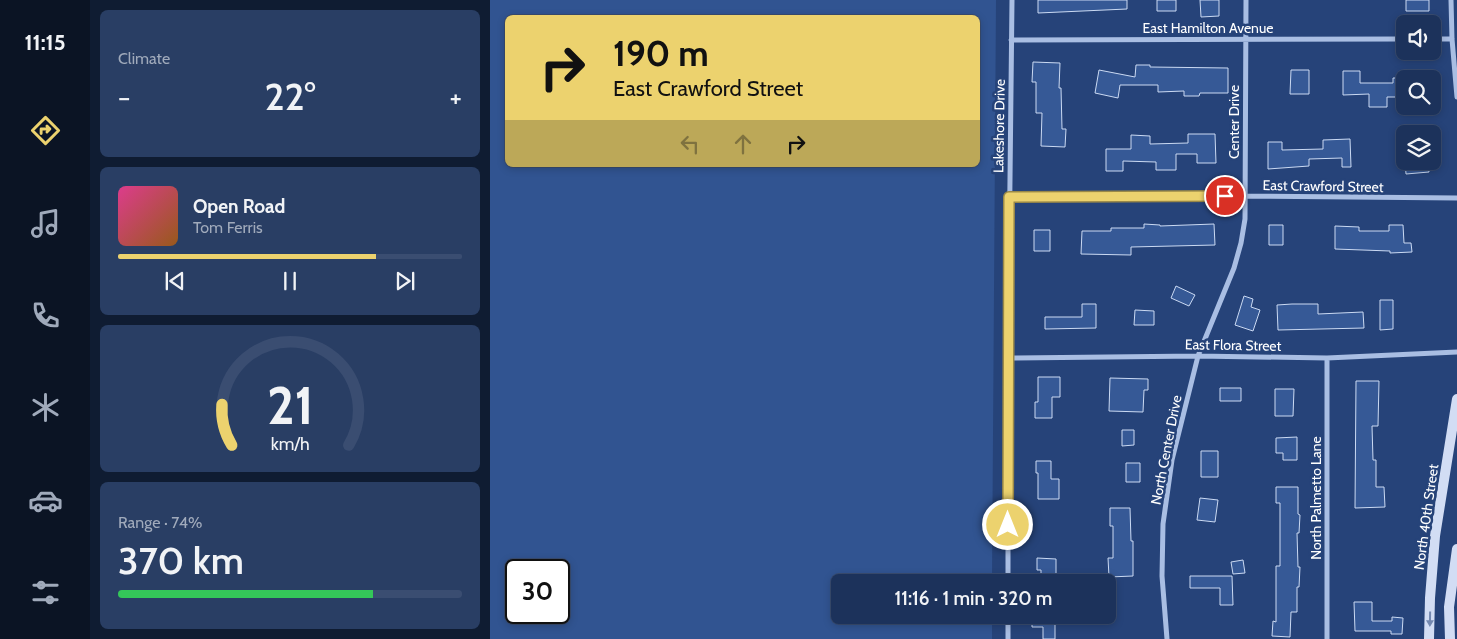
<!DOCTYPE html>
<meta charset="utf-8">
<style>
:root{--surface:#1c325b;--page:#293e64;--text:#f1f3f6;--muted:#a0aabb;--line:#3a4d71;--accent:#ecd26e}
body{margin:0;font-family:Cabin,sans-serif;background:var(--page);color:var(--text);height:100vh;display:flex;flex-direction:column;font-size:19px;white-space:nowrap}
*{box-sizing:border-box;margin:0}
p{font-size:16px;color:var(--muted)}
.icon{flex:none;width:28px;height:28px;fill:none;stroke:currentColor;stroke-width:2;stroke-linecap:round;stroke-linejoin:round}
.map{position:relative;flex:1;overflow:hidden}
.panel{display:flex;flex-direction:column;gap:10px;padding:10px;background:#0f1c32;width:400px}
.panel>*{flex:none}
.hud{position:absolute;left:15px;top:15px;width:475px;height:152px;border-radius:8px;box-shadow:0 2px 8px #0003,0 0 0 1px var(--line);background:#ecd26e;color:#111;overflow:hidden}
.tools{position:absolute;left:906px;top:15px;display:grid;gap:10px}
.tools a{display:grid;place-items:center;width:45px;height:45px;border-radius:8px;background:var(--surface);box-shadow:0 2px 8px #0003,0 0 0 1px var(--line);font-size:25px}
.speed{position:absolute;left:15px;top:559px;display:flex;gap:10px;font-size:25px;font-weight:700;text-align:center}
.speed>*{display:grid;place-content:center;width:65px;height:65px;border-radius:50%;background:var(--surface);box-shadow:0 2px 8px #0003,0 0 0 1px var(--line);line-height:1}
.speed .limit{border:2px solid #111;border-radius:8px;background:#fff;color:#111}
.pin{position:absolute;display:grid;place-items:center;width:42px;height:42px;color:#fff;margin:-21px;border:2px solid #fff;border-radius:50%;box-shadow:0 1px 5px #0007}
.me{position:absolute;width:55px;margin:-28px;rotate:0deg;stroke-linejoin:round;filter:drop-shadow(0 0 4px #0008)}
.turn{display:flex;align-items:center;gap:18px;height:105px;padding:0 25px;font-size:22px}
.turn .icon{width:65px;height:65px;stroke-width:2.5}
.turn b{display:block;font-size:35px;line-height:42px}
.lanes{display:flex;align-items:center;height:48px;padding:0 25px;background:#0003;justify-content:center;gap:25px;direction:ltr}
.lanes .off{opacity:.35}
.big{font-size:38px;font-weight:600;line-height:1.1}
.panel .tile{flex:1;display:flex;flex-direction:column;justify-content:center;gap:8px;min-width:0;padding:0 18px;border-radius:8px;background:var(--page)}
.panel .dial{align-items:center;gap:0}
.dial svg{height:130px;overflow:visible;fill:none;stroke:var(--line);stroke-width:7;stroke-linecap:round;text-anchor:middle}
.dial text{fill:var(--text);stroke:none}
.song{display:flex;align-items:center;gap:15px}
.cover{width:60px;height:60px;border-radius:8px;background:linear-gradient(135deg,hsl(330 70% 55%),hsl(30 70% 35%))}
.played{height:5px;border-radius:2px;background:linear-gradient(90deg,var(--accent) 75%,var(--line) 75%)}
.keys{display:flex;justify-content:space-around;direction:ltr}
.heat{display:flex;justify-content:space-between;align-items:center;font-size:28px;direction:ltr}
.charge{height:8px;border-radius:4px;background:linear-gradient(90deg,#34c759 74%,var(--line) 0)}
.trip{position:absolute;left:341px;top:574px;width:285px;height:50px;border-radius:8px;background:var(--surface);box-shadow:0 2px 8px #0003,0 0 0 1px var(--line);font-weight:600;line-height:50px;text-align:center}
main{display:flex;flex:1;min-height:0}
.menu{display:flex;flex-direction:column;width:90px;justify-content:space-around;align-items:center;background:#0b1424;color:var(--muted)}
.menu .icon{width:35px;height:35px}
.menu .selected{color:var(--accent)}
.menu b{font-size:22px;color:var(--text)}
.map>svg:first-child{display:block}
.green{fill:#315491;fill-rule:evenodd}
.building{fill:#365996;stroke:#cbdaf3}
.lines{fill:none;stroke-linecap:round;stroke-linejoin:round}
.minor{stroke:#a9bee3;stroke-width:5}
.secondary{stroke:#d2ddf4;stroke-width:10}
.oneway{fill:#7388b0}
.route-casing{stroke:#998848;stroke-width:12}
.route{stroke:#ecd26e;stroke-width:9}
.labels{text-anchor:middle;stroke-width:5;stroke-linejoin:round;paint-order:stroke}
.street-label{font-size:14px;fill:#fff;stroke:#264379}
</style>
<main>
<nav class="menu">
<b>11:15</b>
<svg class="icon selected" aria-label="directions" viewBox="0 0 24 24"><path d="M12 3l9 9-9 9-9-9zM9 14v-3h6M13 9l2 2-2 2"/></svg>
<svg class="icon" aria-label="music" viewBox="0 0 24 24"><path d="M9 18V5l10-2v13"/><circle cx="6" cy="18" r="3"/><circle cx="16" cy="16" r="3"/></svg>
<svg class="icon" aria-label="phone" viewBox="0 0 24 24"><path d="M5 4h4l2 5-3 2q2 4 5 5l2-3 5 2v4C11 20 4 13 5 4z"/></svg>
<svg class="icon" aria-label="climate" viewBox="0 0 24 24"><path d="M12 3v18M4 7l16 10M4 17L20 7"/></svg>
<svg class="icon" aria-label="car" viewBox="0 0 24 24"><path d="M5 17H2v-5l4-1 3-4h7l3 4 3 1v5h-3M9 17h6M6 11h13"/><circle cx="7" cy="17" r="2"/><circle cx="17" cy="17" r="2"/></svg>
<svg class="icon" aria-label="filters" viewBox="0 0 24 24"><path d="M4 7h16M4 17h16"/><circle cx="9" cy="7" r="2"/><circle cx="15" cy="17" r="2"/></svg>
</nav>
<section class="panel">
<div class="tile"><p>Climate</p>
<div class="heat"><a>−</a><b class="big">22°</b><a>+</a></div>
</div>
<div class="tile">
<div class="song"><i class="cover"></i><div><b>Open Road</b><p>Tom Ferris</p></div></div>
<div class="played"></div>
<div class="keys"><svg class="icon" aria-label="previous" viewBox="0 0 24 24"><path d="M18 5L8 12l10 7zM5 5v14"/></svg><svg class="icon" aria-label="pause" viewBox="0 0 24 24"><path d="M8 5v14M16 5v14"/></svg><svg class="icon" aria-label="next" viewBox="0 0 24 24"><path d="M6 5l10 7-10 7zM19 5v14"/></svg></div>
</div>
<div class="tile dial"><svg viewBox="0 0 100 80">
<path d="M14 69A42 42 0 1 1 86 69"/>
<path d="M14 69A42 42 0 0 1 8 44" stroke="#ecd26e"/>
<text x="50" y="56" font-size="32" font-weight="700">21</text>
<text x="50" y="72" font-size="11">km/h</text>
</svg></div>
<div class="tile"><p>Range · 74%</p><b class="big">370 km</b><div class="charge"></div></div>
</section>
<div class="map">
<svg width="967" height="639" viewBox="0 0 967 639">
<rect width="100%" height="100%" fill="#264379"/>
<path class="green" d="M 0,0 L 506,0 L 502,582 L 350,582 L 350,615 L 502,615 L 502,639 L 0,639 ZM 18,18 L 488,18 L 488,165 L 18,165 ZM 26,570 L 69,570 L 69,612 L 26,612 Z"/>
<path class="building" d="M 548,0 L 637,0 L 637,9 L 548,13 Z
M 667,0 L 686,0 L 686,11 L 667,11 Z
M 710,0 L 729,0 L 729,16 L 711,17 Z
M 916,0 L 939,0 L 939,11 L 916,11 Z
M 543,62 L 570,63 L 569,88 L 571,88 L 572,129 L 576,129 L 575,147 L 551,146 L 552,113 L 546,113 L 546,82 L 542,82 Z
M 646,65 L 660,65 L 660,67 L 738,68 L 738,93 L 710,93 L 709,96 L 694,96 L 694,91 L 668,92 L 668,85 L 630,85 L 628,98 L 605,93 L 609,70 L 645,77 Z
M 801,70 L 819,70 L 819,94 L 800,94 Z
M 853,71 L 870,71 L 870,83 L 903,83 L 903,78 L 915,78 L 915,97 L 897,97 L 897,107 L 879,107 L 879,94 L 853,95 Z
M 698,134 L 725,134 L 726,163 L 707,163 L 707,154 L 686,154 L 686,170 L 666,170 L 666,162 L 633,161 L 633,171 L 616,171 L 616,149 L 641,149 L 641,135 L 660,136 L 660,144 L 698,143 Z
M 860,139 L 861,167 L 852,167 L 852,158 L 819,159 L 819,166 L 778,169 L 778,142 L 792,142 L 792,150 L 833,149 L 833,140 Z
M 915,161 L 938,161 L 939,172 L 916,174 Z
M 654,224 L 670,225 L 670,226 L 724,224 L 725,245 L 641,247 L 641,255 L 591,254 L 592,231 L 621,231 L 621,228 L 654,228 Z
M 779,225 L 793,225 L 793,245 L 779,245 Z
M 899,225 L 913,225 L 914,243 L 921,243 L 922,252 L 900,253 L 900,251 L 845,249 L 845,226 L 869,227 L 869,231 L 899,231 Z
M 544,230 L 560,230 L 560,251 L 544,251 Z
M 686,286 L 705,295 L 699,306 L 681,298 Z
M 754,296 L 763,299 L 761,307 L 770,310 L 763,331 L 745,325 Z
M 890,300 L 903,300 L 903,329 L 890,330 Z
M 592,304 L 606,304 L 606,328 L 555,329 L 555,317 L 592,317 Z
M 802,304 L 828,304 L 828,314 L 873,312 L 874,328 L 788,330 L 787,305 Z
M 645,310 L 664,311 L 664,325 L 644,325 Z
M 548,377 L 570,377 L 570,397 L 562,397 L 562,418 L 545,418 L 545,402 L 548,402 Z
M 620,378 L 658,379 L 658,390 L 654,390 L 653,412 L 619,411 Z
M 866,381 L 889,381 L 888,426 L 882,426 L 883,460 L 886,460 L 886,487 L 894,487 L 895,507 L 865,508 Z
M 730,388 L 751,388 L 751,401 L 730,401 Z
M 785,389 L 804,389 L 803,416 L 785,416 Z
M 632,430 L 644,430 L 644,445 L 632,446 Z
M 807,437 L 807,460 L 793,460 L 793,453 L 786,453 L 786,438 Z
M 711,451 L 728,451 L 728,477 L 711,477 Z
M 546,461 L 561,461 L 561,479 L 569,479 L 569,499 L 548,499 L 548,473 L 546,473 Z
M 636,463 L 650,463 L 650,482 L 636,482 Z
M 786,487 L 808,487 L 808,514 L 810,515 L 809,533 L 807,533 L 808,567 L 810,567 L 809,587 L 807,587 L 807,612 L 801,612 L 800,637 L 782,636 L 783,621 L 786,622 L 786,566 L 790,566 L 790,503 L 786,503 Z
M 710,498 L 728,500 L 725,522 L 707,520 Z
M 620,508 L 640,508 L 641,541 L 643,541 L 643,576 L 619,577 L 618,558 L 623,558 L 623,526 L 620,526 Z
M 547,558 L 566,559 L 566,582 L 551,582 L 551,570 L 547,570 Z
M 753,560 L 755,573 L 743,574 L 741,562 Z
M 700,576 L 742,576 L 743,605 L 730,605 L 730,588 L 700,588 Z
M 864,602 L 882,602 L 882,621 L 902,621 L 902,617 L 913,618 L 912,634 L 901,634 L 901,631 L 865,631 Z
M 542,615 L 565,615 L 565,639 L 553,639 L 553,627 L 542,627 Z"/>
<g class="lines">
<path class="minor" d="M 961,0 L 962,39 L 967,97
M 942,39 L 962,39
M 521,40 L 915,39
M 519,197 L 755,196 L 967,198
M 518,358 L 708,356 L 837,358 L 967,352
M 837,358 L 837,639
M 518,582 L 518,358 L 522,0
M 518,615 L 518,639
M 677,639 L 672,576 L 673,524 L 682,460 L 708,356 L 744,268 L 751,243 L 755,219 L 756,0"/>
<path class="secondary" d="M 939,639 L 940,598 L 945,536 L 967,399
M 960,639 L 959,607 L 967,549"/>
</g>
<defs><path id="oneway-solid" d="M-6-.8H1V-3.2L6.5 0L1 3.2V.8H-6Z" transform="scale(1.25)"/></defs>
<use class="oneway" href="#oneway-solid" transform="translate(940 619) rotate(91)"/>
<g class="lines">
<defs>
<path id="route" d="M 518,525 L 519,197 L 735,196"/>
</defs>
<use href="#route" class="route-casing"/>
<use href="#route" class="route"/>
</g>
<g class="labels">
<g class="street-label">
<text x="718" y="33">East Hamilton Avenue</text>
<text transform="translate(744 122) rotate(-90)" y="5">Center Drive</text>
<text transform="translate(509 126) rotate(-89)" y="5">Lakeshore Drive</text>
<text transform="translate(833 186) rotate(1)" y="5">East Crawford Street</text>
<text transform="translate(743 345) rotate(1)" y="5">East Flora Street</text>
<text transform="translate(676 450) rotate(-79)" y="5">North Center Drive</text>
<text transform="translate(826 498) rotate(-90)" y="5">North Palmetto Lane</text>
<text transform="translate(936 517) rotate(-82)" y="5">North 40th Street</text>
</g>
</g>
</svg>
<div class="tools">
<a><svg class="icon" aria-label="sound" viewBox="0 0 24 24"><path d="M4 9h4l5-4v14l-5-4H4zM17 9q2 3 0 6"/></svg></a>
<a><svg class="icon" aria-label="search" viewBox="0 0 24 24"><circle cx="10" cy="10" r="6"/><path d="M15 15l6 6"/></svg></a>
<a><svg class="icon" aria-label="layers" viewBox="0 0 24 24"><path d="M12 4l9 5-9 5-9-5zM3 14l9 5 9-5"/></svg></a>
</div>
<div class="speed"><div class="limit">30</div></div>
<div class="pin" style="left:735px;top:196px;background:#d93025"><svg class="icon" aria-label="arrive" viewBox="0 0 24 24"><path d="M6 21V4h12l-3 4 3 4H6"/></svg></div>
<svg class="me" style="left:518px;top:525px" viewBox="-20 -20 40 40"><circle r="17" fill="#ecd26e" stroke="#fff" stroke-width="3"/><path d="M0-11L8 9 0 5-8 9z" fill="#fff"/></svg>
<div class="trip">11:16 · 1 min · 320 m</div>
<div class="hud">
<div class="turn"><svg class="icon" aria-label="right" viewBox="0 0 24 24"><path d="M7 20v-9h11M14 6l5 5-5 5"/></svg><div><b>190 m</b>East Crawford Street</div></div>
<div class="lanes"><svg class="icon off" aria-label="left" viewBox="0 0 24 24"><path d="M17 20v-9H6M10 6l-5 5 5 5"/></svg><svg class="icon off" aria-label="ahead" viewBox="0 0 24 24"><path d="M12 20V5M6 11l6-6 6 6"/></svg><svg class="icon" aria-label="right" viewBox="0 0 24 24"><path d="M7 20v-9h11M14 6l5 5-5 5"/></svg></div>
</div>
</div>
</main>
